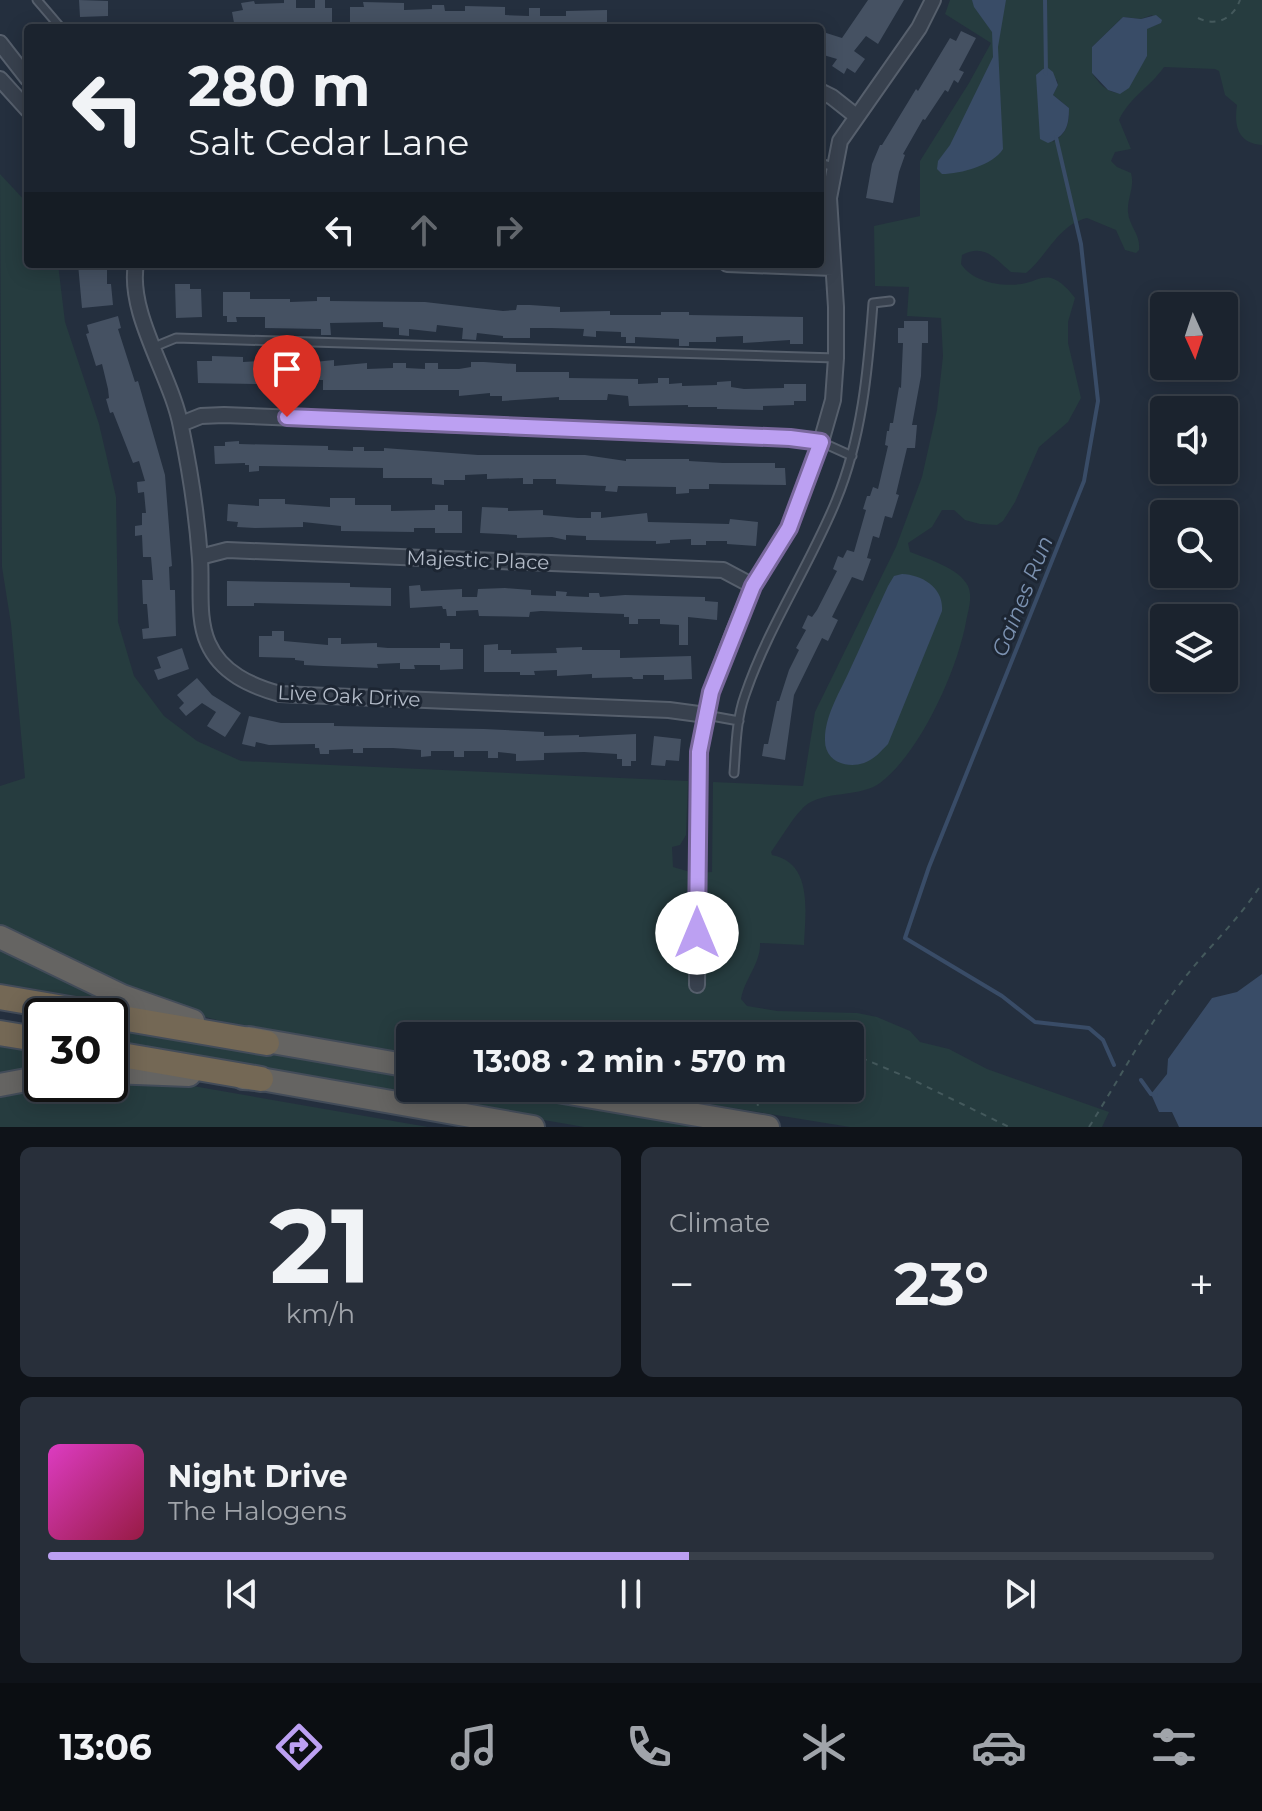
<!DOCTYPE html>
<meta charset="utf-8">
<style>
:root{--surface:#1b232e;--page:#282f3a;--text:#f1f3f6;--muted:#a0a4aa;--line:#39404a;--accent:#bca0f2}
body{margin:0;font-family:Montserrat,sans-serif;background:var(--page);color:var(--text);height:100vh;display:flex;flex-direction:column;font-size:30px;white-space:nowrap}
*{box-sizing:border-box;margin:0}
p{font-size:26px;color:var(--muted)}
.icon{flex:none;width:44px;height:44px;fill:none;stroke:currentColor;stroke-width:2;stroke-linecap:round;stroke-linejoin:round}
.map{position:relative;height:1127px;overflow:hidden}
.side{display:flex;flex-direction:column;gap:20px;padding:20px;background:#0f1319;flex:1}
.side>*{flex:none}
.guide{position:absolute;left:24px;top:24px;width:800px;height:244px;border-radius:8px;box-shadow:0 4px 20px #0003,0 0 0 2px var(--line);background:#1b232e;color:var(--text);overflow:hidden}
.needle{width:52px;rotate:177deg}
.tools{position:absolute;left:1150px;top:292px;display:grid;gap:16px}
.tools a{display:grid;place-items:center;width:88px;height:88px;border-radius:8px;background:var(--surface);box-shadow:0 4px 20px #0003,0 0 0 2px var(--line);font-size:40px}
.speed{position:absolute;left:24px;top:998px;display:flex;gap:16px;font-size:40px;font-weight:700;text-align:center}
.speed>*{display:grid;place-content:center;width:104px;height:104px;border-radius:50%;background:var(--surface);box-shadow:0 4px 20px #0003,0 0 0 2px var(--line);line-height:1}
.speed .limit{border:4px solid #111;border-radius:12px;background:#fff;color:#111}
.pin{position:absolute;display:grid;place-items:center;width:68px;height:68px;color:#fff;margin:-82px -34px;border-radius:50% 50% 50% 0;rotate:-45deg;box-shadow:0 0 8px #0007}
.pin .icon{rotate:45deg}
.me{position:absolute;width:88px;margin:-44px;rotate:0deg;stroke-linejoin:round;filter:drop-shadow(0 0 6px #0008)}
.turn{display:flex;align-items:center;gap:28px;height:168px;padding:0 32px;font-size:36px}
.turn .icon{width:104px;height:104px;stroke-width:2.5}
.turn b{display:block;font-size:56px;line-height:68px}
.lanes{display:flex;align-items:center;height:76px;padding:0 32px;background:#0003;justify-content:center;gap:40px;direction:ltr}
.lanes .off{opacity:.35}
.big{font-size:60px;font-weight:700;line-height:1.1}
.side .card{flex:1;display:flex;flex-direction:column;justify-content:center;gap:12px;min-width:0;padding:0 28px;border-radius:12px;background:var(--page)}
.side .dial{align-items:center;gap:0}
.dial b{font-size:104px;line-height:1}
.song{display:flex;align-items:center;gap:24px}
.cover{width:96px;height:96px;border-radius:12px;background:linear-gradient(135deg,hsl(310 70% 55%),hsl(340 70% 35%))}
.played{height:8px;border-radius:4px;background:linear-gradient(90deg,var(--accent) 55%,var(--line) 55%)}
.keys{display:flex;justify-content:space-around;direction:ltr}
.heat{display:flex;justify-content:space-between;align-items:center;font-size:44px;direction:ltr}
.side .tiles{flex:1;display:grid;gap:20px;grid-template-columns:1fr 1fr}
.card:last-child{grid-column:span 2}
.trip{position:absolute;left:396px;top:1022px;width:468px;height:80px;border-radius:8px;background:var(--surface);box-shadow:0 4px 20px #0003,0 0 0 2px var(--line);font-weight:700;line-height:80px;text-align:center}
.dock{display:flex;height:128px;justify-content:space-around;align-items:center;background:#0b0e12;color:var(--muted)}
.dock .icon{width:56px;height:56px}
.dock .active{color:var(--accent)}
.dock b{font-size:36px;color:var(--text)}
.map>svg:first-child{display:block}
.green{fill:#263c3f;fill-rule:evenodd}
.water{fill:#394c67}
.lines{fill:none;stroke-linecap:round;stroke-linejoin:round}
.stream{stroke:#394c67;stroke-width:4}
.building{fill:#455162}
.service-casing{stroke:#565f6c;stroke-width:11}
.minor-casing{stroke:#565f6c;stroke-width:18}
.trunk-casing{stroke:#434c59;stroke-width:26}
.motorway-casing{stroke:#434c59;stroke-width:28}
.path{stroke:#44595c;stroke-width:2;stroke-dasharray:6 6;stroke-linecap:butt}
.service{stroke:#38414e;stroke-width:7}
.minor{stroke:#38414e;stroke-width:14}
.trunk{stroke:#656462;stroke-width:22}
.motorway{stroke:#746855;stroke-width:24}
.route-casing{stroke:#7a689d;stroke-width:20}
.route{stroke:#bca0f2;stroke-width:14}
.labels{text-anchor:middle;stroke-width:6;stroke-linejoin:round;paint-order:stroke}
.street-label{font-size:20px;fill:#b4bcc9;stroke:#1d2633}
.water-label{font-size:22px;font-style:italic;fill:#7c92b1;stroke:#1d2633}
</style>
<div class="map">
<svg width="1262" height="1127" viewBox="0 0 1262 1127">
<rect width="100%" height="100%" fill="#242f3e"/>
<path class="green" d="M 950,0 L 1262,0 L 1262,145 C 1237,143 1234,125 1237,105 L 1225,95 L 1219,71 L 1215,69 L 1164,67 C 1150,87 1129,98 1119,120 L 1131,149 L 1115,152 L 1111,161 L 1117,167 L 1131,173 C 1135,187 1127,198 1128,212 C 1129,226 1141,235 1139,250 L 1136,253 L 1125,250 L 1116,230 L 1087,218 C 1058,225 1048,255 1026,273 L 1011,272 C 995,259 985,243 962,255 L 961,264 C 973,283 1006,288 1026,283 C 1035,281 1042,276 1051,278 C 1060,280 1070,291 1075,298 L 1068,322 L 1068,343 L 1081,398 L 1068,422 L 1039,447 L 1015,502 L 1003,521 L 997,525 L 980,524 L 965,520 L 954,510 L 942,510 L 932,527 L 908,543 L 910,552 C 928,559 959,568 968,586 C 973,597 968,611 966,622 C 957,671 920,753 880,783 C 860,797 830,791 809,803 C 796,811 781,839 771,852 L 772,855 C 814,863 805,914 804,945 L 760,943 C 761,963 745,978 741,999 L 747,1006 L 777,1011 L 857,1013 L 877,1017 L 910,1031 L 920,1042 L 949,1049 L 987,1069 L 1109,1112 L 1102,1127 L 850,1127 L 610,1088 L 850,1088 L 850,1036 L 410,1036 L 410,1053 L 221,1021 L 178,1010 L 0,929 L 0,786 L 25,778 L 11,624 L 2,567 L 0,174 L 28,204 L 28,264 L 58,264 L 65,322 L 99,424 L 116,497 L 118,622 L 134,676 L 164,716 L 197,741 L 241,761 L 688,781 L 686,835 L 680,845 L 672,847 L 673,867 L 694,873 L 712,872 L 713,782 L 803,786 L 815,712 L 896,547 L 922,477 L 937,410 L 943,356 L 941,318 L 907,316 L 909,287 L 875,286 L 874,226 L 920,216 L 920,161 L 969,83 L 991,43 L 945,14 ZM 1152,15 L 1158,24 L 1147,28 L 1147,56 L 1123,92 C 1110,96 1099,84 1092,73 L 1092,47 L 1123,17 L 1141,19 ZM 1036,75 L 1057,80 L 1058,85 L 1053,95 L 1069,108 C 1069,125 1067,133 1053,142 Z
M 0,943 L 128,1005 L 0,983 Z
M 110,1025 L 410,1075 L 410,1088 L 485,1088 L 716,1127 L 584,1127 L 110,1044 Z
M 0,1043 L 42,1050 L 42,1074 L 0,1082 Z
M 170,1082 L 428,1127 L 0,1127 L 0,1098 C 55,1080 114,1083 170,1082 Z"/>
<path class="water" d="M 972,0 L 1006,0 L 998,47 L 1003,149 C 993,165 961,174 942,174 L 937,169 L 938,161 L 950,145 L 993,57 L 992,32 L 974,7 Z
M 1156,15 L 1162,20 L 1161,23 L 1147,29 L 1147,56 L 1129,88 L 1120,94 L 1108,90 L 1092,73 L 1092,47 L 1123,17 L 1141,19 Z
M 1043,69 L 1048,68 L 1053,72 L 1058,85 L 1053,95 L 1069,108 C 1069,126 1066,136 1048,143 L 1040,139 L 1036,75 Z
M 902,574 C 923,575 944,588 942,611 L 888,744 C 881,751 875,759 864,763 C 846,769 824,761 825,739 C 825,717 838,695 847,676 C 861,646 874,616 888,586 L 894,576 Z
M 1262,974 L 1262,1127 L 1179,1127 L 1172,1112 L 1159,1112 L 1151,1094 L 1167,1074 L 1168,1059 L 1212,998 L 1237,992 Z"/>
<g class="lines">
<path class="stream" d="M 1045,0 L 1046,74
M 1056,137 L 1081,244 L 1098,401 L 1084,481 L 929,867 L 905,938 L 1002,996 L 1035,1022 L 1089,1028 L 1103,1040 L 1114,1065
M 1141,1080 L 1151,1094 L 1156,1095"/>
</g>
<path class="building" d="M 79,0 L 108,1 L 108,16 L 80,17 Z
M 284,0 L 296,0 L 296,8 L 315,8 L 315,0 L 325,0 L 325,8 L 332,8 L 332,28 L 235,28 L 232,12 L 243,10 L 241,3 L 254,1 L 255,4 L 284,3 Z
M 868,0 L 904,0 L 878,44 L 866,36 L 854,51 L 865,59 L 855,73 L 847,68 L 844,74 L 832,66 L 837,59 L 820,54 L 820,31 L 842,38 Z
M 363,2 L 404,3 L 404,10 L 432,9 L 432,5 L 444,5 L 445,11 L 465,11 L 465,6 L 505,7 L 505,15 L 529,16 L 529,8 L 540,8 L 540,16 L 566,16 L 566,11 L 607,10 L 607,28 L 350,28 L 350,7 L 364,7 Z
M 961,31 L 976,38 L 959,70 L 964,72 L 958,83 L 954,80 L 948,92 L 945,90 L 925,120 L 923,119 L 903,154 L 905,155 L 899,172 L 893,203 L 866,198 L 872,164 L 880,145 L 882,145 L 916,89 L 918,91 L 950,38 L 956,41 Z
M 78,264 L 107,264 L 107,284 L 111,284 L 113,305 L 82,308 Z
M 175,284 L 190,284 L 190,289 L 201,289 L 202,317 L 176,318 Z
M 223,292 L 250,292 L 250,299 L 290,299 L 290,302 L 317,301 L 317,297 L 330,297 L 330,301 L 425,302 L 503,311 L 516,310 L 517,305 L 530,305 L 560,307 L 560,312 L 610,311 L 610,315 L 661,315 L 661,312 L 689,312 L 689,315 L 803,317 L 803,344 L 790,344 L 790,340 L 743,343 L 743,336 L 716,337 L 716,342 L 689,342 L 689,346 L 679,346 L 679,339 L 635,337 L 635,343 L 626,343 L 626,337 L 621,337 L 621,332 L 596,331 L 596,337 L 583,336 L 584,329 L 551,328 L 530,328 L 530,338 L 503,338 L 503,336 L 477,333 L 476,340 L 462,339 L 463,328 L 437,325 L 436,332 L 409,329 L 409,336 L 399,335 L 399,328 L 383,327 L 383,322 L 330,323 L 331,335 L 321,335 L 321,329 L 265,328 L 265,317 L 236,317 L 237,322 L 227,322 L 227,316 L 223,316 Z
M 118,316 L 121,328 L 118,329 L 135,382 L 138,381 L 165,475 L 172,566 L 169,567 L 170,590 L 175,590 L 176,636 L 143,639 L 142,629 L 149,628 L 147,604 L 143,604 L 142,580 L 153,580 L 151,557 L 143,557 L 142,535 L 135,536 L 135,526 L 142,525 L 142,513 L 146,513 L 144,492 L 138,493 L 137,482 L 145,481 L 139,461 L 133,463 L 113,412 L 110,413 L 106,399 L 109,398 L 108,389 L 102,364 L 96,366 L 86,334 L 89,333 L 87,325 Z
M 904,321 L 928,321 L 928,343 L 922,343 L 921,376 L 912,425 L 917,425 L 915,448 L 907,448 L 896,494 L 899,495 L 892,518 L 885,516 L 879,538 L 873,536 L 867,558 L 871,559 L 863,581 L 852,577 L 832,617 L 838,620 L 828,641 L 822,638 L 794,695 L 785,760 L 762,756 L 764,744 L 768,744 L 777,701 L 779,701 L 789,670 L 799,650 L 796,648 L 806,630 L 802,628 L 808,615 L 812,617 L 817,610 L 837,571 L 833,569 L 838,556 L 843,558 L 847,550 L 854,552 L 866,510 L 863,509 L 867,496 L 870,496 L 873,487 L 878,489 L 888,446 L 885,445 L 887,431 L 889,431 L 890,423 L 893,423 L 899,387 L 901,388 L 903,343 L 898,343 L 898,328 L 904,328 Z
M 212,356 L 243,357 L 243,362 L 275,360 L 275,366 L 334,360 L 334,366 L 367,363 L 367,369 L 393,368 L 393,363 L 406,363 L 406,368 L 425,369 L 425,363 L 438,363 L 438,369 L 459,369 L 471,367 L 471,362 L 484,362 L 516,364 L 516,372 L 569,372 L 569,378 L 638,379 L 638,384 L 658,383 L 658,378 L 669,378 L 669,384 L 682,383 L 682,386 L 717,385 L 717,382 L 731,381 L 731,387 L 744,389 L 784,388 L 784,384 L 806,384 L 806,401 L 794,401 L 794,405 L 763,406 L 763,410 L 717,409 L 717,407 L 688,407 L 688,405 L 629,406 L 628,396 L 608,394 L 607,400 L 559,400 L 559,397 L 502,401 L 502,396 L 490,396 L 490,393 L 459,396 L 459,390 L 323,390 L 323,380 L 303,380 L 303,385 L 262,388 L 262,384 L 198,383 L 197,361 L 212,361 Z
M 239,441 L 239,444 L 328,446 L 328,450 L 353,451 L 353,447 L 364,447 L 364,451 L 384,451 L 384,448 L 478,455 L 585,455 L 626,461 L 626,459 L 689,459 L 689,461 L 723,463 L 775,463 L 775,468 L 785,468 L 786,485 L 709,484 L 709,489 L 689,489 L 689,493 L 676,494 L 676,487 L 618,486 L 617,492 L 605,491 L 606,486 L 556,484 L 556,479 L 533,479 L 533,484 L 523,484 L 523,478 L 487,479 L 487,474 L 465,475 L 465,480 L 444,480 L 444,485 L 432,484 L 432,478 L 383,478 L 383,468 L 259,466 L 259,471 L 249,472 L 249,465 L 245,465 L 245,463 L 215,464 L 214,446 L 225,446 L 225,442 Z
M 330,498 L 355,498 L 355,505 L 391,505 L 391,511 L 435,510 L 435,505 L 448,505 L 448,511 L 462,511 L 462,533 L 435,533 L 435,528 L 414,528 L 414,532 L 341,531 L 341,526 L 303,522 L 303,527 L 255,528 L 237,527 L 238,522 L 227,521 L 228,504 L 259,506 L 259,499 L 285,499 L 285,504 L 330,507 Z
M 482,507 L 508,508 L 508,511 L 543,510 L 543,515 L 578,518 L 591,518 L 591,512 L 601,512 L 601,518 L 647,513 L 648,522 L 729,524 L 730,519 L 758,522 L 756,546 L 727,544 L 727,541 L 706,541 L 706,545 L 691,545 L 691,539 L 670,540 L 670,543 L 656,544 L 656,541 L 586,540 L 586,536 L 566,535 L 566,540 L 552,537 L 517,538 L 517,535 L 480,533 Z
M 227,581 L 350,583 L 350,587 L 391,588 L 391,606 L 254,603 L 254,606 L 227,606 Z
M 420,585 L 421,591 L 462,589 L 462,597 L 477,597 L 478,589 L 505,588 L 531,590 L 531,595 L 556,596 L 556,591 L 567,592 L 566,596 L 589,597 L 589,593 L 599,593 L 600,597 L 625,595 L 705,597 L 705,601 L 718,602 L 717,620 L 688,617 L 688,645 L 679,645 L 679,625 L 660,624 L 660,619 L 638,619 L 638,624 L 629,624 L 629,617 L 624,617 L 624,614 L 541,611 L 530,612 L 529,617 L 479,616 L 478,610 L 456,611 L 456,616 L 447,616 L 446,609 L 443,609 L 442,606 L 410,608 L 409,586 Z
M 272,631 L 284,631 L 284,641 L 328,645 L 328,638 L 341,638 L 341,644 L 377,643 L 377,647 L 388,648 L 440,648 L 440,643 L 450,643 L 450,649 L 463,649 L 463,669 L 440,670 L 440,665 L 414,665 L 415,669 L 400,669 L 400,663 L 377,664 L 378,668 L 323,666 L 304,665 L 304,661 L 295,660 L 295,658 L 259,657 L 259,636 L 272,636 Z
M 498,644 L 498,650 L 511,650 L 511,654 L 557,653 L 556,648 L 582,647 L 582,650 L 620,650 L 620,658 L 691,656 L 692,679 L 664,680 L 664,675 L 643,675 L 643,679 L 633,679 L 632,677 L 592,678 L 592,674 L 557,676 L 557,670 L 534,671 L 535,675 L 520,675 L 520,672 L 484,672 L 484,645 Z
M 182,648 L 189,669 L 158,680 L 154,670 L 161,668 L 157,657 Z
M 197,678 L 212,695 L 241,713 L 225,737 L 207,726 L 216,712 L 202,703 L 186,716 L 179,708 L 184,703 L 177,695 Z
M 249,716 L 281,723 L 334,723 L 334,726 L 484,729 L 544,732 L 544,736 L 579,735 L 579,737 L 636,734 L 636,761 L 631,761 L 631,766 L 622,766 L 622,759 L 617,759 L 617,754 L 584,752 L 544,753 L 544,760 L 516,761 L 516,754 L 498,752 L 498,758 L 488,758 L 488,751 L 464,751 L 464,757 L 454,757 L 454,751 L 431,751 L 431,756 L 421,757 L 421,750 L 393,748 L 363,748 L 363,753 L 353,753 L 353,749 L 329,750 L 329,754 L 320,754 L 319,748 L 315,748 L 315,744 L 269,745 L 256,742 L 255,747 L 242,744 Z
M 654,736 L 681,739 L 679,761 L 666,760 L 665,766 L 651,765 Z"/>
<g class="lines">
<defs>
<path id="service" d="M 37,0 L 61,28
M 820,163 L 834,167
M 154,347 L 176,338 L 836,358
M 821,442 L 852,456
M 706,715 L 739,721
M 734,773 C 736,747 736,720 745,695 C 768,627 809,567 836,501 C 862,438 868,370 873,303 L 890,301"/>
<path id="minor" d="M 0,43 L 28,79
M 0,79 L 28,110
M 820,91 L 832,97 L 856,116
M 136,264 C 127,314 172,377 181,427 C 190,470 197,516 200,559 C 202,587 197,618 208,643 C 221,673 251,686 280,694 L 669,710 L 706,715
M 727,264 L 833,268
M 181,424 L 201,416 L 224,415 L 790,438 L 821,442
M 200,557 L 227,550 L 723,570 L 753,586
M 697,985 L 699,752 L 711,692 L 734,631 L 753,586 L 789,528 L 821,442 L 833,400 L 836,358 L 836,307 L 829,198 L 840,141 L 919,28 L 933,0"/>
<path id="trunk" d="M 0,937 L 122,996 L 193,1021
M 249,1038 L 410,1066
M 110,1072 L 189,1075
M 243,1078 L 261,1079 L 533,1127
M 0,1085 L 42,1077
M 540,1088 L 768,1127"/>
<path id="motorway" d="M 0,997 L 267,1043
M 0,1033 L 42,1040
M 110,1053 L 261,1079"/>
</defs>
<use href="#service" class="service-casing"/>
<use href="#minor" class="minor-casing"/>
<use href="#trunk" class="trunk-casing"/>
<use href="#motorway" class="motorway-casing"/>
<path class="path" d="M 1198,18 C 1216,27 1233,19 1240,0
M 850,1053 L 911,1079 L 1009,1127
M 756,1088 L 758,1107
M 1089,1127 C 1120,1078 1147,1026 1183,980 C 1208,947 1240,919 1262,883"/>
<use href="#service" class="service"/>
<use href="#minor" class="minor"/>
<use href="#trunk" class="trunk"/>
<use href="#motorway" class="motorway"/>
</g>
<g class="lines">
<defs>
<path id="route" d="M 287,417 L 790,438 L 821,442 L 789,528 L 753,586 L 711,692 L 699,752 L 697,933"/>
</defs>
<use href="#route" class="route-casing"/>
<use href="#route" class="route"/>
</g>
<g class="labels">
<g class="street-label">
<text transform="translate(478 560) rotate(2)" y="7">Majestic Place</text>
<text transform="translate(349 696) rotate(3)" y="7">Live Oak Drive</text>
</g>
<g class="water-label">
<text transform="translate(1022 596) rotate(-68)" y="8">Gaines Run</text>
</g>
</g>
</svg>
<div class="tools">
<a><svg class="needle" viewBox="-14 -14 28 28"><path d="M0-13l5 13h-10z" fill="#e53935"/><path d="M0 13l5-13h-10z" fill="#a0a4aa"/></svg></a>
<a><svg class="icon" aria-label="sound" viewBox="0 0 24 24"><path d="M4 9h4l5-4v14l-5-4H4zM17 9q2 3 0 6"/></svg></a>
<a><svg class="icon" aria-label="search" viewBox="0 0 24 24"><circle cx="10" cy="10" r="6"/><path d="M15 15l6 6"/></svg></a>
<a><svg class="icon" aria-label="layers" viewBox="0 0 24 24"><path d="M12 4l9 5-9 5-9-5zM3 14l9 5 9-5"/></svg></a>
</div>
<div class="speed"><div class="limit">30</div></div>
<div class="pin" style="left:287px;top:417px;background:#d93025"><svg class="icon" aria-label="arrive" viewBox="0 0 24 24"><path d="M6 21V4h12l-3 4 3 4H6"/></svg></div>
<svg class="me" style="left:697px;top:933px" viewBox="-20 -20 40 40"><circle r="19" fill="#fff"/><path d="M0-13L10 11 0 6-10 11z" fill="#bca0f2"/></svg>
<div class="trip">13:08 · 2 min · 570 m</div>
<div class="guide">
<div class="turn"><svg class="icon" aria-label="left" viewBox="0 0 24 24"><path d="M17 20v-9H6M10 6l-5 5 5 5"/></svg><div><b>280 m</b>Salt Cedar Lane</div></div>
<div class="lanes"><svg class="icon" aria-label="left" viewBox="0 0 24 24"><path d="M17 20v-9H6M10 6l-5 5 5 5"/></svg><svg class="icon off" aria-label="ahead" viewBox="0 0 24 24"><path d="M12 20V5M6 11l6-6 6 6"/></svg><svg class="icon off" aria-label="right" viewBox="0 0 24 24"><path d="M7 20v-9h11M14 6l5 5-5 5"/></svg></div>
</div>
</div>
<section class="side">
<div class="tiles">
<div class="card dial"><b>21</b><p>km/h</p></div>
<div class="card"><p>Climate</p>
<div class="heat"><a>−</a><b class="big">23°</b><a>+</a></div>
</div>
<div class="card">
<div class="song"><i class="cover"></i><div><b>Night Drive</b><p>The Halogens</p></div></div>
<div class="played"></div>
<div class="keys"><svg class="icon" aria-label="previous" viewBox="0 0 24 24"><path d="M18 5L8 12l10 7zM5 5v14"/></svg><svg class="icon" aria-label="pause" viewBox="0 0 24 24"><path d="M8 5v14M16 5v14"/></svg><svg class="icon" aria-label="next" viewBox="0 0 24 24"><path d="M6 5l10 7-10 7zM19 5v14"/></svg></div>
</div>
</div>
</section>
<nav class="dock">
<b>13:06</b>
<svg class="icon active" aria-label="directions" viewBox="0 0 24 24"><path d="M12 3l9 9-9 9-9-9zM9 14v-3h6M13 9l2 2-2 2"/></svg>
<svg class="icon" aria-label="music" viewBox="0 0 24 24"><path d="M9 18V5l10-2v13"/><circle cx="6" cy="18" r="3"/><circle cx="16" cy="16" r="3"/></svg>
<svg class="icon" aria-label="phone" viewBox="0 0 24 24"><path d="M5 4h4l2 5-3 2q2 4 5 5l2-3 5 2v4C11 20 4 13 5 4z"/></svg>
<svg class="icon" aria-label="climate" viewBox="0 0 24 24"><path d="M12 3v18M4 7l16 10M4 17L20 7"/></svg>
<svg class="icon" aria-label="car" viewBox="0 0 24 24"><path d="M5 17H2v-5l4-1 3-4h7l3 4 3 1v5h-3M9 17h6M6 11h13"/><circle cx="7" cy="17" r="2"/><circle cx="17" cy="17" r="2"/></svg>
<svg class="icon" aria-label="filters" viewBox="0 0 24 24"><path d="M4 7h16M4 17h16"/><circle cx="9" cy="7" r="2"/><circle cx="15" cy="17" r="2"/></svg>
</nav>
